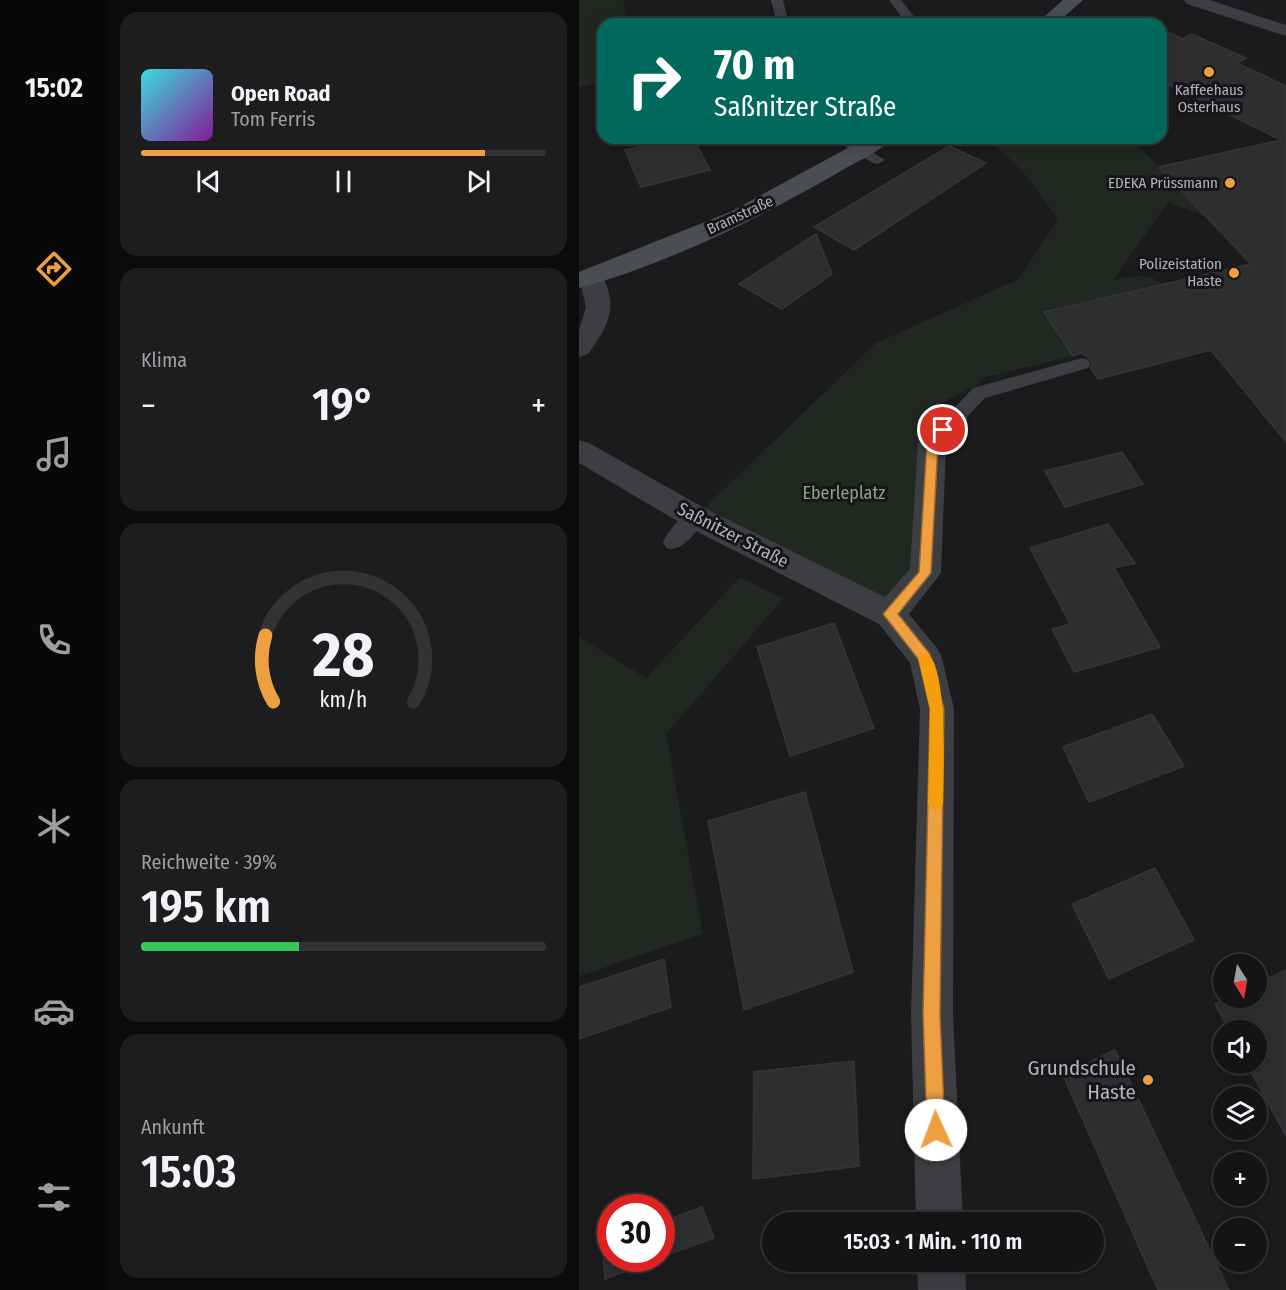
<!DOCTYPE html>
<html lang="de">
<meta charset="utf-8">
<style>
:root{--surface:#141416;--page:#1d1d1f;--text:#f1f3f6;--muted:#9d9ea1;--line:#333335;--accent:#ee9f41}
body{margin:0;font-family:"Fira Sans Condensed",sans-serif;background:var(--page);color:var(--text);height:100vh;display:flex;flex-direction:column;font-size:22px;white-space:nowrap}
*{box-sizing:border-box;margin:0}
p{font-size:20px;color:var(--muted)}
.icon{flex:none;width:33px;height:33px;fill:none;stroke:currentColor;stroke-width:2;stroke-linecap:round;stroke-linejoin:round}
.map{position:relative;flex:1;overflow:hidden}
.drawer{display:flex;flex-direction:column;gap:12px;padding:12px;background:#0b0b0c;width:471px}
.drawer>*{flex:none}
.banner{position:absolute;left:18px;top:18px;width:570px;height:126px;border-radius:18px;box-shadow:0 3px 15px #0003,0 0 0 2px var(--line);background:#00695c;color:#fff;overflow:hidden}
.needle{width:39px;rotate:169deg}
.tools{position:absolute;left:634px;top:954px;display:grid;gap:12px}
.tools a{display:grid;place-items:center;width:54px;height:54px;border-radius:50%;background:var(--surface);box-shadow:0 3px 15px #0003,0 0 0 2px var(--line);font-size:30px}
.speed{position:absolute;left:18px;top:1194px;display:flex;gap:12px;font-size:30px;font-weight:700;text-align:center}
.speed>*{display:grid;place-content:center;width:78px;height:78px;border-radius:50%;background:var(--surface);box-shadow:0 3px 15px #0003,0 0 0 2px var(--line);line-height:1}
.speed .limit{border:9px solid #d22;background:#fff;color:#111}
.pin{position:absolute;display:grid;place-items:center;width:51px;height:51px;color:#fff;margin:-26px;border:3px solid #fff;border-radius:50%;box-shadow:0 2px 6px #0007}
.me{position:absolute;width:66px;margin:-33px;rotate:358deg;stroke-linejoin:round;filter:drop-shadow(0 0 4px #0008)}
.turn{display:flex;align-items:center;gap:21px;height:126px;padding:0 18px;font-size:27px}
.turn .icon{width:78px;height:78px;stroke-width:2.5}
.turn b{display:block;font-size:42px;line-height:51px}
.big{font-size:45px;font-weight:600;line-height:1.1}
.drawer .widget{flex:1;display:flex;flex-direction:column;justify-content:center;gap:9px;min-width:0;padding:0 21px;border-radius:18px;background:var(--page)}
.drawer .dial{align-items:center;gap:0}
.dial svg{height:156px;overflow:visible;fill:none;stroke:var(--line);stroke-width:7;stroke-linecap:round;text-anchor:middle}
.dial text{fill:var(--text);stroke:none}
.song{display:flex;align-items:center;gap:18px}
.cover{width:72px;height:72px;border-radius:9px;background:linear-gradient(135deg,hsl(180 70% 55%),hsl(290 70% 35%))}
.played{height:6px;border-radius:3px;background:linear-gradient(90deg,var(--accent) 85%,var(--line) 85%)}
.keys{display:flex;justify-content:space-around;direction:ltr}
.heat{display:flex;justify-content:space-between;align-items:center;font-size:33px;direction:ltr}
.charge{height:9px;border-radius:4px;background:linear-gradient(90deg,#34c759 39%,var(--line) 0)}
.trip{position:absolute;left:183px;top:1212px;width:342px;height:60px;border-radius:30px;background:var(--surface);box-shadow:0 3px 15px #0003,0 0 0 2px var(--line);font-weight:600;line-height:60px;text-align:center}
main{display:flex;flex:1;min-height:0}
.dock{display:flex;flex-direction:column;width:108px;justify-content:space-around;align-items:center;background:#080809;color:var(--muted)}
.dock .icon{width:42px;height:42px}
.dock .on{color:var(--accent)}
.dock b{font-size:27px;color:var(--text)}
.map>svg:first-child{display:block}
.green{fill:#212821}
.building{fill:#2e2e31;stroke:#353539;stroke-width:1.5}
.lines{fill:none;stroke-linecap:round;stroke-linejoin:round}
.lane{fill:#3c3e42;fill-rule:evenodd}
.street{fill:#3c3e42;fill-rule:evenodd}
.secondary{fill:#4a4d52;fill-rule:evenodd}
.route{fill:#ee9f41;stroke:#9b672a;stroke-width:1.5}
.slow{fill:#f59e0b}
.poi-dot{fill:#ee9f41;stroke:#161618;stroke-width:2}
.labels{text-anchor:middle;stroke-width:6;stroke-linejoin:round;paint-order:stroke}
.far-poi-label{font-size:15px;fill:#aeb4bc;stroke:#161618;text-anchor:end}
.far-street-label{font-size:15px;fill:#aeb4bc;stroke:#161618}
.park-label{font-size:18px;fill:#87a686;stroke:#161618}
.street-label{font-size:18px;fill:#aeb4bc;stroke:#161618}
.near-poi-label{font-size:21px;fill:#aeb4bc;stroke:#161618;text-anchor:end}
</style>
<main>
<nav class="dock">
<b>15:02</b>
<svg class="icon on" aria-label="directions" viewBox="0 0 24 24"><path d="M12 3l9 9-9 9-9-9zM9 14v-3h6M13 9l2 2-2 2"/></svg>
<svg class="icon" aria-label="music" viewBox="0 0 24 24"><path d="M9 18V5l10-2v13"/><circle cx="6" cy="18" r="3"/><circle cx="16" cy="16" r="3"/></svg>
<svg class="icon" aria-label="phone" viewBox="0 0 24 24"><path d="M5 4h4l2 5-3 2q2 4 5 5l2-3 5 2v4C11 20 4 13 5 4z"/></svg>
<svg class="icon" aria-label="climate" viewBox="0 0 24 24"><path d="M12 3v18M4 7l16 10M4 17L20 7"/></svg>
<svg class="icon" aria-label="car" viewBox="0 0 24 24"><path d="M5 17H2v-5l4-1 3-4h7l3 4 3 1v5h-3M9 17h6M6 11h13"/><circle cx="7" cy="17" r="2"/><circle cx="17" cy="17" r="2"/></svg>
<svg class="icon" aria-label="filters" viewBox="0 0 24 24"><path d="M4 7h16M4 17h16"/><circle cx="9" cy="7" r="2"/><circle cx="15" cy="17" r="2"/></svg>
</nav>
<section class="drawer">
<div class="widget">
<div class="song"><i class="cover"></i><div><b>Open Road</b><p>Tom Ferris</p></div></div>
<div class="played"></div>
<div class="keys"><svg class="icon" aria-label="previous" viewBox="0 0 24 24"><path d="M18 5L8 12l10 7zM5 5v14"/></svg><svg class="icon" aria-label="pause" viewBox="0 0 24 24"><path d="M8 5v14M16 5v14"/></svg><svg class="icon" aria-label="next" viewBox="0 0 24 24"><path d="M6 5l10 7-10 7zM19 5v14"/></svg></div>
</div>
<div class="widget"><p>Klima</p>
<div class="heat"><a>−</a><b class="big">19°</b><a>+</a></div>
</div>
<div class="widget dial"><svg viewBox="0 0 100 80">
<path d="M14 69A42 42 0 1 1 86 69"/>
<path d="M14 69A42 42 0 0 1 10 35" stroke="#ee9f41"/>
<text x="50" y="56" font-size="32" font-weight="700">28</text>
<text x="50" y="72" font-size="11">km/h</text>
</svg></div>
<div class="widget"><p>Reichweite · 39%</p><b class="big">195 km</b><div class="charge"></div></div>
<div class="widget"><p>Ankunft</p><b class="big">15:03</b></div>
</section>
<div class="map">
<svg width="707" height="1290" viewBox="0 0 707 1290">
<rect width="100%" height="100%" fill="#1b1b1d"/>
<path class="green" d="M 0,0 L 44,0 L 48,24 L 24,24 L 24,82 L 0,87 Z
M 402,138 L 551,138 L 628,217 L 589,202 L 534,280 C 552,278 569,270 583,285 L 465,312 L 494,356 L 402,378 L 400,384 L 354,407 L 346,573 L 311,614 L 116,517 L 297,343 L 440,279 L 479,219 C 456,187 437,156 402,138 Z
M 161,577 L 204,599 L 87,734 L 124,934 L 0,976 L 0,637 L 67,678 Z"/>
<path class="building" d="M 582,29 L 604,39 L 613,34 L 667,58 L 658,63 L 707,86 L 707,442 L 632,350 L 519,379 L 512,368 L 514,364 L 511,359 L 502,353 L 494,356 L 465,312 L 672,264 L 580,167 L 702,140 L 582,81 Z
M 102,138 L 114,138 L 131,170 L 62,187 L 46,150 Z
M 370,146 L 407,163 L 275,250 L 235,227 Z
M 237,234 L 253,274 L 203,309 L 160,284 Z
M 543,452 L 564,484 L 486,507 L 466,471 Z
M 529,524 L 556,563 L 535,568 L 581,647 L 495,672 L 473,629 L 491,624 L 451,548 Z
M 255,623 L 295,728 L 211,756 L 178,647 Z
M 573,714 L 605,766 L 510,802 L 484,747 Z
M 226,792 L 274,972 L 165,1010 L 129,821 Z
M 576,868 L 615,940 L 530,979 L 493,904 Z
M 85,959 L 92,1007 L 0,1039 L 0,987 Z
M 707,970 L 707,1136 L 668,1064 L 678,1064 L 678,1030 L 650,1030 L 636,1004 L 649,998 L 678,998 L 678,984 Z
M 536,1050 L 650,1290 L 579,1290 L 484,1075 Z
M 275,1061 L 280,1166 L 174,1179 L 175,1072 Z
M 123,1207 L 135,1238 L 82,1257 L 82,1222 Z
M 32,1240 L 32,1258 L 80,1258 L 26,1279 L 23,1243 Z"/>
<g class="lines">
<path class="lane" d="M 192,0 L 204,0 L 210,24 L 198,24 Z
M 310,0 L 322,0 L 341,24 L 328,24 Z
M 252,138 L 269,138 L 306,160 L 299,164 L 294,163 Z
M 503,358 L 509,360 L 512,364 L 509,368 L 406,398 L 382,423 L 368,423 L 366,418 L 394,388 Z
M 116,509 L 123,511 L 126,517 C 119,531 103,553 87,548 L 84,542 C 90,530 103,513 116,509 Z"/>
<path class="street" d="M 605,0 L 631,0 L 707,25 L 707,36 L 608,4 Z
M 12,270 L 20,272 C 42,304 29,327 9,354 L 0,357 L 0,330 L 7,307 L 0,277 L 4,272 Z
M 375,408 L 385,411 L 389,418 L 367,446 L 362,573 L 330,614 L 358,648 L 363,658 L 375,709 L 374,1014 L 384,1222 L 337,1222 L 332,1014 L 341,709 L 331,663 L 300,624 L 105,525 L 0,463 L 0,440 L 10,443 L 127,509 L 306,597 L 331,569 L 339,443 L 365,411 Z
M 338,1262 L 386,1262 L 387,1290 L 339,1290 Z"/>
<path class="secondary" d="M 484,0 L 504,0 L 477,24 L 457,24 Z
M 287,138 L 312,138 C 303,151 281,160 267,168 C 187,215 89,264 0,288 L 0,272 L 151,212 Z"/>
</g>
<path class="route" d="M 364,426 L 370,430 L 359,444 L 352,573 L 319,614 L 351,654 L 365,709 L 361,1014 L 366,1130 L 363,1137 L 357,1139 L 350,1137 L 348,1130 L 344,1014 L 351,709 L 340,660 L 304,614 L 340,572 L 348,442 Z"/>
<path class="slow" d="M 346,652 C 370,661 364,778 364,803 L 362,808 L 356,810 L 351,808 L 349,803 L 351,709 L 339,658 Z"/>
<g class="poi-dot">
<circle cx="630" cy="72" r="6"/>
<circle cx="651" cy="183" r="6"/>
<circle cx="655" cy="273" r="6"/>
<circle cx="569" cy="1080" r="6"/>
</g>
<g class="labels">
<g class="far-poi-label">
<text x="630" y="95" text-anchor="middle">Kaffeehaus<tspan x="630" dy="17">Osterhaus</tspan></text>
<text x="639" y="188">EDEKA Prüssmann</text>
<text x="643" y="269">Polizeistation<tspan x="643" dy="17">Haste</tspan></text>
</g>
<g class="far-street-label">
<text transform="translate(161 215) rotate(-25)" y="5">Bramstraße</text>
</g>
<g class="park-label">
<text x="265" y="499">Eberleplatz</text>
</g>
<g class="street-label">
<text transform="translate(154 535) rotate(27)" y="6">Saßnitzer Straße</text>
</g>
<g class="near-poi-label">
<text x="557" y="1075">Grundschule<tspan x="557" dy="24">Haste</tspan></text>
</g>
</g>
</svg>
<div class="tools">
<a><svg class="needle" viewBox="-14 -14 28 28"><path d="M0-13l5 13h-10z" fill="#e53935"/><path d="M0 13l5-13h-10z" fill="#9d9ea1"/></svg></a>
<a><svg class="icon" aria-label="sound" viewBox="0 0 24 24"><path d="M4 9h4l5-4v14l-5-4H4zM17 9q2 3 0 6"/></svg></a>
<a><svg class="icon" aria-label="layers" viewBox="0 0 24 24"><path d="M12 4l9 5-9 5-9-5zM3 14l9 5 9-5"/></svg></a>
<a>+</a>
<a>−</a>
</div>
<div class="speed"><div class="limit">30</div></div>
<div class="pin" style="left:364px;top:430px;background:#d93025"><svg class="icon" aria-label="arrive" viewBox="0 0 24 24"><path d="M6 21V4h12l-3 4 3 4H6"/></svg></div>
<svg class="me" style="left:357px;top:1130px" viewBox="-20 -20 40 40"><circle r="19" fill="#fff"/><path d="M0-13L10 11 0 6-10 11z" fill="#ee9f41"/></svg>
<div class="trip">15:03 · 1 Min. · 110 m</div>
<div class="banner">
<div class="turn"><svg class="icon" aria-label="right" viewBox="0 0 24 24"><path d="M7 20v-9h11M14 6l5 5-5 5"/></svg><div><b>70 m</b>Saßnitzer Straße</div></div>
</div>
</div>
</main>
